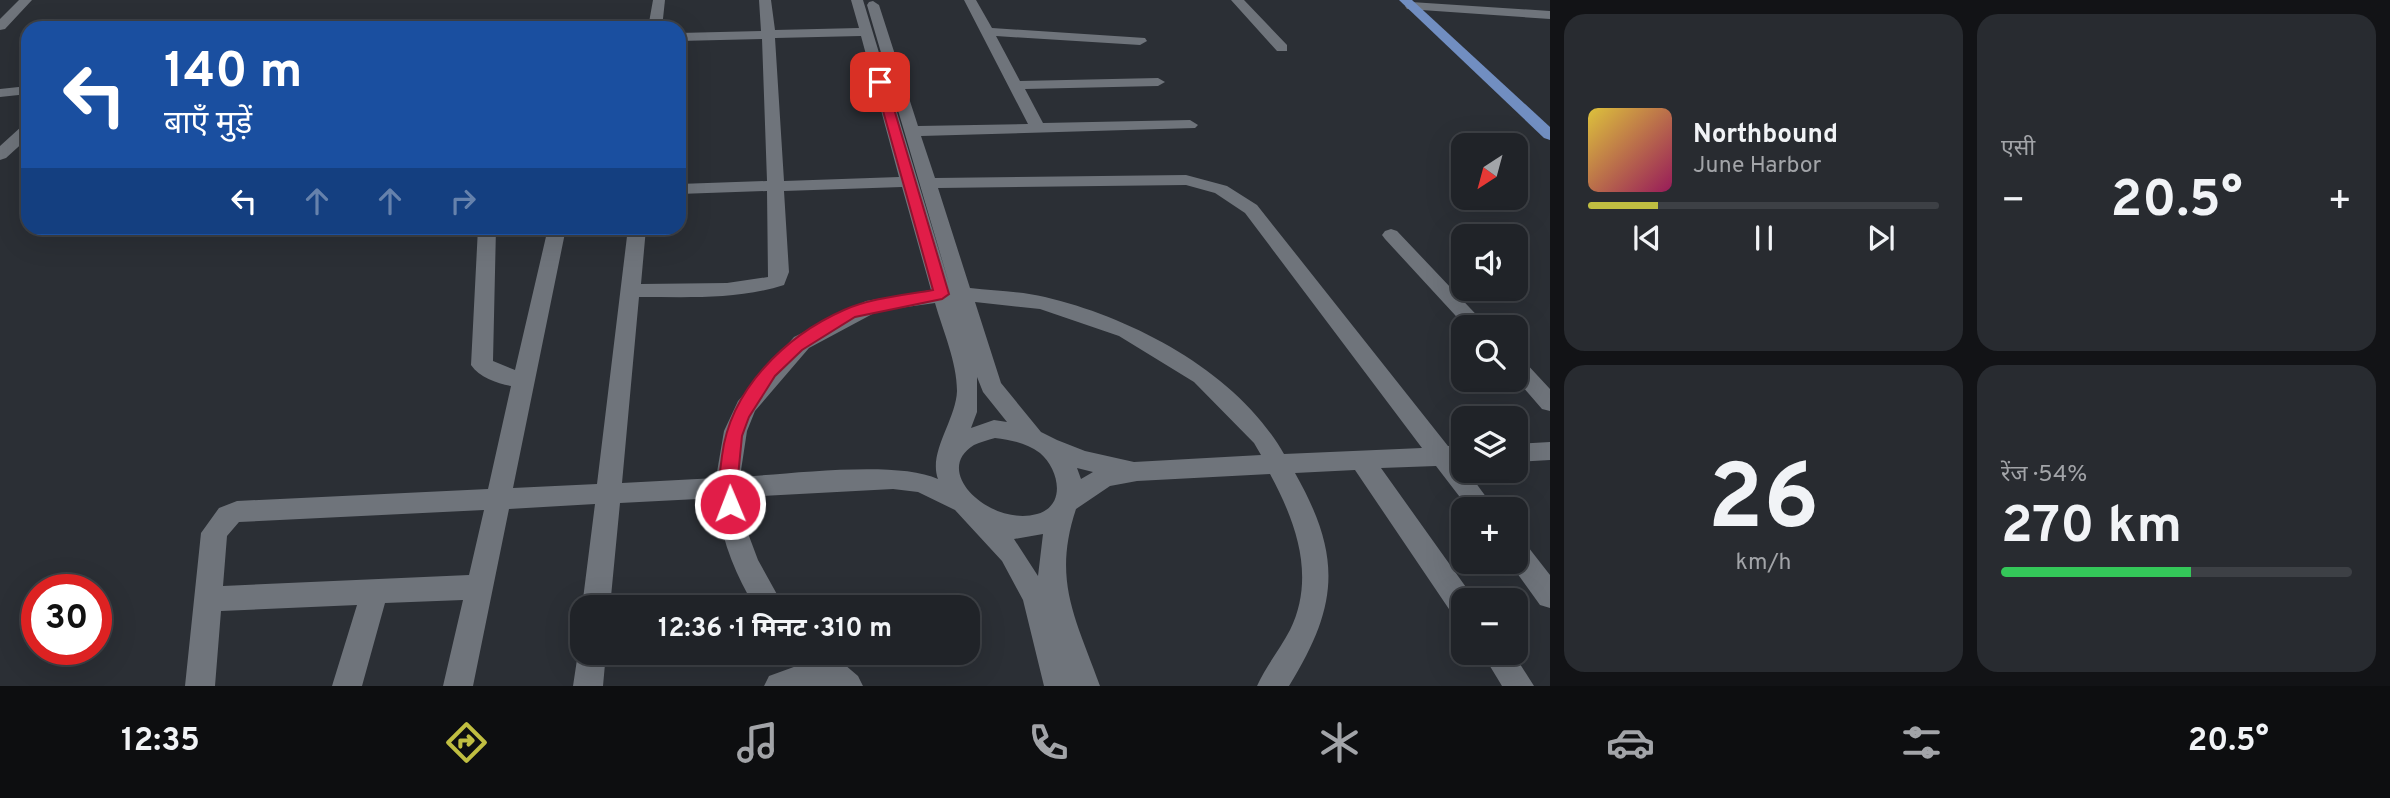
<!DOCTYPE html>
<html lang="hi">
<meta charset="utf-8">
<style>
:root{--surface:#202328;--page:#282b30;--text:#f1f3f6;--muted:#a2a4a8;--line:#3d4045;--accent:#c0be41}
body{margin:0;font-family:Overpass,"Noto Sans Devanagari",sans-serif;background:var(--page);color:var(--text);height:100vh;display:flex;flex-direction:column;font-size:26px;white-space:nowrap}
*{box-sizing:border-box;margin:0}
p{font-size:23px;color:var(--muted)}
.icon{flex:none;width:38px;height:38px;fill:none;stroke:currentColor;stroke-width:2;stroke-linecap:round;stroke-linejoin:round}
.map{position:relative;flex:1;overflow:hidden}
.side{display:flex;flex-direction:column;gap:14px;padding:14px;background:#121316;width:840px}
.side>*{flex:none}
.hud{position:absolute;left:21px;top:21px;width:665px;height:214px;border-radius:21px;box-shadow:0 7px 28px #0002,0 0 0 2px var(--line);background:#1a4fa0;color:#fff;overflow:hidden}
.needle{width:46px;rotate:216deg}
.buttons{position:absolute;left:1451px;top:133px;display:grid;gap:14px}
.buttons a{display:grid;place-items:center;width:77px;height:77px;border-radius:14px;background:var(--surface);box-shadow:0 7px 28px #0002,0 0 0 2px var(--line);font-size:35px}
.speed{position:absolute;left:21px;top:574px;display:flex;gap:14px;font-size:35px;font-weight:700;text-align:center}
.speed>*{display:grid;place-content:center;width:91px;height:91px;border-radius:50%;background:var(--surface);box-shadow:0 7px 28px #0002,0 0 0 2px var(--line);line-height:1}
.speed .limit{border:10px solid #d22;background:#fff;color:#111}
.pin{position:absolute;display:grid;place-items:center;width:60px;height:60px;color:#fff;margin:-30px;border-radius:14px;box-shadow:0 4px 10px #0006}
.me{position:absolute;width:77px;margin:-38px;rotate:359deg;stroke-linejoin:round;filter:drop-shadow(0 0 5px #0008)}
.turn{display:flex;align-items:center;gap:24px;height:147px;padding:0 28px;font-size:32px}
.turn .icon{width:91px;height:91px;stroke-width:2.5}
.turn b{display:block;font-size:49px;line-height:60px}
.lanes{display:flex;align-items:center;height:66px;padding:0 28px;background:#0003;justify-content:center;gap:35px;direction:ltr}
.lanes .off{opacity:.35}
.big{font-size:52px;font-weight:700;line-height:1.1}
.side .tile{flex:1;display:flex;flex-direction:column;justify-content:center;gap:10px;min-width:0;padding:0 24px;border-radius:21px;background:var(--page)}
.side .dial{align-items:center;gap:0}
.dial b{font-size:91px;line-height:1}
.song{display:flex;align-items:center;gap:21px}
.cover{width:84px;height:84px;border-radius:10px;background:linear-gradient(135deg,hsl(50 70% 55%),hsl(330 70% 35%))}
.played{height:7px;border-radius:4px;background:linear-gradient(90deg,var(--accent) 20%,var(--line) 20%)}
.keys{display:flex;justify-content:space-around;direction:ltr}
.heat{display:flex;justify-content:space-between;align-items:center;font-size:38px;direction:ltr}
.charge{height:10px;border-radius:5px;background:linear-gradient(90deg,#34c759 54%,var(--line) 0)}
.side .tiles{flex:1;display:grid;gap:14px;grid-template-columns:repeat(2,1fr)}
.trip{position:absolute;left:570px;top:595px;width:410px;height:70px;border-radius:21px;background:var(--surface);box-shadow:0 7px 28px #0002,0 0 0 2px var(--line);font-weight:700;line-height:70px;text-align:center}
.tabs{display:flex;height:112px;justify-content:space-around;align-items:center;background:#0d0e10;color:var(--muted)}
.tabs .icon{width:49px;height:49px}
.tabs .selected{color:var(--accent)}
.tabs b{font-size:32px;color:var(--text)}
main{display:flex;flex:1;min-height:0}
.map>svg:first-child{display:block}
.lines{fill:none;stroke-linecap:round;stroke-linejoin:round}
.minor{fill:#6f747b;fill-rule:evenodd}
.primary{fill:#718ec1;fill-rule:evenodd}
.route{fill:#e11d48;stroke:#92132f;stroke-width:2}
</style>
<main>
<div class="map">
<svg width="1550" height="686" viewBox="0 0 1550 686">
<rect width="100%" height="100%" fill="#2b2f35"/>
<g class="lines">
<path class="minor" d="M 19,0 L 32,0 L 5,29 L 0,30 L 0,19 Z
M 653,0 L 665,0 L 662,28 L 648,28 Z
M 759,0 L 771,0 L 775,30 L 859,28 L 851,0 L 863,0 L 950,287 L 867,5 L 869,2 L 873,1 L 879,5 L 918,126 L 1028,124 L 964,0 L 976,0 L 992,28 L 1145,38 L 1147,41 L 1140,45 L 996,36 L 1020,81 L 1158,78 L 1165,82 L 1158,86 L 1025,89 L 1043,123 L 1190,120 L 1198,125 L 1195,128 L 921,136 L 935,178 L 1186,175 L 1227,186 L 1257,205 L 1448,446 L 1463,446 L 1463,471 L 1467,471 L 1495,509 L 1469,509 L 1436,466 L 1381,468 L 1473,597 L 1474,600 L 1463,600 L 1463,619 L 1453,615 L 1355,470 L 1295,473 C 1342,556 1339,605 1289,686 L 1257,686 C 1266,666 1280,649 1290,630 C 1316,577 1296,522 1270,474 L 1137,481 L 1110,486 L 1076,509 C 1052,581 1076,619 1100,686 L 1044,686 L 1023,600 L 1002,561 L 955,510 L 918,492 L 893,489 L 741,497 L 749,536 L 758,560 L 784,607 L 755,607 C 735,574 720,537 717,498 L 620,503 L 610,607 L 582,607 L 595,504 L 509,509 L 473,686 L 443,686 L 463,600 L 385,603 L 362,686 L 332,686 L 357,605 L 221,611 L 215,686 L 185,686 L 201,533 L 219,508 L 237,501 L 488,489 L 511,386 C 498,384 479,377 471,365 L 478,228 L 496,228 L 493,361 L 515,370 L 548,228 L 566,228 L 513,488 L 597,484 L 628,228 L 646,228 L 641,284 L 727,283 L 768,277 L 767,191 L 679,194 L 679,184 L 767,181 L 762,39 L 679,41 L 679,33 L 761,31 ZM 861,36 L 899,177 L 784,181 L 775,38 ZM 1186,185 L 1215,193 L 1245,213 L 1422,448 L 1284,454 C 1238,373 1134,318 1045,297 C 1021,291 995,291 970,288 L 938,188 ZM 902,187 L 931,290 L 866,301 L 794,337 L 738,401 L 724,431 L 716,478 L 622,483 L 639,297 C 688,297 737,300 784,285 L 789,272 L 784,191 ZM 975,302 L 1040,309 L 1119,336 L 1194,382 L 1254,443 L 1261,455 L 1134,462 L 1085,451 L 1057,440 L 1041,432 L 1001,383 ZM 935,303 C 943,331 957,362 957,391 C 956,420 928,452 938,479 C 897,460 789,474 740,477 L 747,431 L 755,411 L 809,348 L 878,311 ZM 977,377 L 983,392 L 1007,422 L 994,420 L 971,428 L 977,412 ZM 995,438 C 1011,440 1027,443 1040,453 C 1059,469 1067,506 1037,514 C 992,527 930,472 974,445 C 980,442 988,440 995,438 ZM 1077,468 L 1093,472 L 1081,479 ZM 484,510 L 469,575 L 223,586 L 227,536 L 239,522 ZM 1043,534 L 1038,576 L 1014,539 Z
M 1231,0 L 1244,0 L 1287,45 L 1287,51 L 1277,51 Z
M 1411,2 L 1550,11 L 1550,19 L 1407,9 L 1405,6 Z
M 28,86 L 28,94 L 0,97 L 0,89 Z
M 28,124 L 28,138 L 6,158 L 0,160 L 0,146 L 22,126 Z
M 1391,229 L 1397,231 L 1488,327 L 1466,327 L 1385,239 L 1382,235 L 1385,231 Z
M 1516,358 L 1524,361 L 1550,389 L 1550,411 L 1542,409 L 1516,379 Z
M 1550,442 L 1550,460 L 1516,462 L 1516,444 Z
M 1516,540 L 1525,543 L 1550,575 L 1550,608 L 1540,605 L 1509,562 L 1516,562 Z
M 582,643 L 583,653 L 606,653 L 603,686 L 573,686 L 578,653 Z
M 796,653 L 831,653 L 858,676 L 863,686 L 764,686 L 769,676 L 802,664 Z
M 1482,653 L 1513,653 L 1534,686 L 1502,686 Z"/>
<path class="primary" d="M 1399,0 L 1412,0 L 1550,127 L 1550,140 L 1544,138 Z"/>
</g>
<path class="route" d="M 880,79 L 886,82 L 949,294 L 942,299 L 855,317 L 802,350 L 775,376 L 749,417 L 742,436 L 737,487 L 739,504 L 737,509 L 730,512 L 723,509 C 715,493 720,474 722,456 C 730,390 785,336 844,310 C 870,298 905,295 933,290 L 875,82 Z"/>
</svg>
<div class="buttons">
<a><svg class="needle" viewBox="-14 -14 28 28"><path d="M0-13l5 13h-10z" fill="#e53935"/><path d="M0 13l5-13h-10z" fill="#a2a4a8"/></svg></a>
<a><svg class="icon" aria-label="sound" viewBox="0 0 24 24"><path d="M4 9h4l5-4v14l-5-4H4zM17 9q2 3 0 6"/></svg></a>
<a><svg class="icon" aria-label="search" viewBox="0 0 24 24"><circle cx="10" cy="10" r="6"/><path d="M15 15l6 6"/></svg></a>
<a><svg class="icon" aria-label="layers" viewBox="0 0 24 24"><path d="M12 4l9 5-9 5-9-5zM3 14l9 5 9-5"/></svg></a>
<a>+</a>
<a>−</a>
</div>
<div class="speed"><div class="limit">30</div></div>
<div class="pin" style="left:880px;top:82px;background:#d93025"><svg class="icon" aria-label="arrive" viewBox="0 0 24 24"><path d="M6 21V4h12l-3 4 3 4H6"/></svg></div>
<svg class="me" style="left:730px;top:504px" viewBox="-20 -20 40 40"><circle r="17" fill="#e11d48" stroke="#fff" stroke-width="3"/><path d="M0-11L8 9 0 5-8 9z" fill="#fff"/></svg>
<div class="trip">12:36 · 1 मिनट · 310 m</div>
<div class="hud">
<div class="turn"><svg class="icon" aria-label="left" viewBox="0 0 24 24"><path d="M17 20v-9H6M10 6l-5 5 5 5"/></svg><div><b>140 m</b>बाएँ मुड़ें</div></div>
<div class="lanes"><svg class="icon" aria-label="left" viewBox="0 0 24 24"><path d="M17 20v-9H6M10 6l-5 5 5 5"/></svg><svg class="icon off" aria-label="ahead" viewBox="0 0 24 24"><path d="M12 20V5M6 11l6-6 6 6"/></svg><svg class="icon off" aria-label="ahead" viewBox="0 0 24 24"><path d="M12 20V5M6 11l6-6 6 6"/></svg><svg class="icon off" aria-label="right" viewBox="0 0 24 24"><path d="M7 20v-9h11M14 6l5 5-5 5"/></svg></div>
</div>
</div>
<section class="side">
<div class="tiles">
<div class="tile">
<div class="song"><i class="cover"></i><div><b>Northbound</b><p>June Harbor</p></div></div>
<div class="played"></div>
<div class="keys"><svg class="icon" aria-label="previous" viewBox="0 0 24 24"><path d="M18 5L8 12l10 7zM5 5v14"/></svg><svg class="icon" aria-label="pause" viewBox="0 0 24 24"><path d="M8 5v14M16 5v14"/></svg><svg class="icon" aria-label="next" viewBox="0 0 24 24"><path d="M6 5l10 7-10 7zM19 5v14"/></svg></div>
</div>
<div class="tile"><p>एसी</p>
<div class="heat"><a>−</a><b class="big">20.5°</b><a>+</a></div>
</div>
<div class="tile dial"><b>26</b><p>km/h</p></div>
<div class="tile"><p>रेंज · 54%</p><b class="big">270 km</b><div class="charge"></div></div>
</div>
</section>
</main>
<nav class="tabs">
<b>12:35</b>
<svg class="icon selected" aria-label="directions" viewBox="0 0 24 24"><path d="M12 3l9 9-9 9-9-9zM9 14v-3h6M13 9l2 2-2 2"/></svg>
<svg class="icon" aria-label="music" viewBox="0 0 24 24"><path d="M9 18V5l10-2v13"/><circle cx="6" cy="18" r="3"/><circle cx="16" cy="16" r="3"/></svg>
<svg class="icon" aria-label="phone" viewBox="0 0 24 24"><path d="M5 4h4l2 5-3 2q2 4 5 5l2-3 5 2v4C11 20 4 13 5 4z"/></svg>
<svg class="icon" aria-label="climate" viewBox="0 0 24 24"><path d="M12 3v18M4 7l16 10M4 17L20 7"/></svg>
<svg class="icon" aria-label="car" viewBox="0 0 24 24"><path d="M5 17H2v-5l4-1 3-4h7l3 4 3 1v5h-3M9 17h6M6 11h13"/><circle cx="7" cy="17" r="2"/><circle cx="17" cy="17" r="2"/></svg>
<svg class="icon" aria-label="filters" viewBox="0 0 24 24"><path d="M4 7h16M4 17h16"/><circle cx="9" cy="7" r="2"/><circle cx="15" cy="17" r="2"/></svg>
<b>20.5°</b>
</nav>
